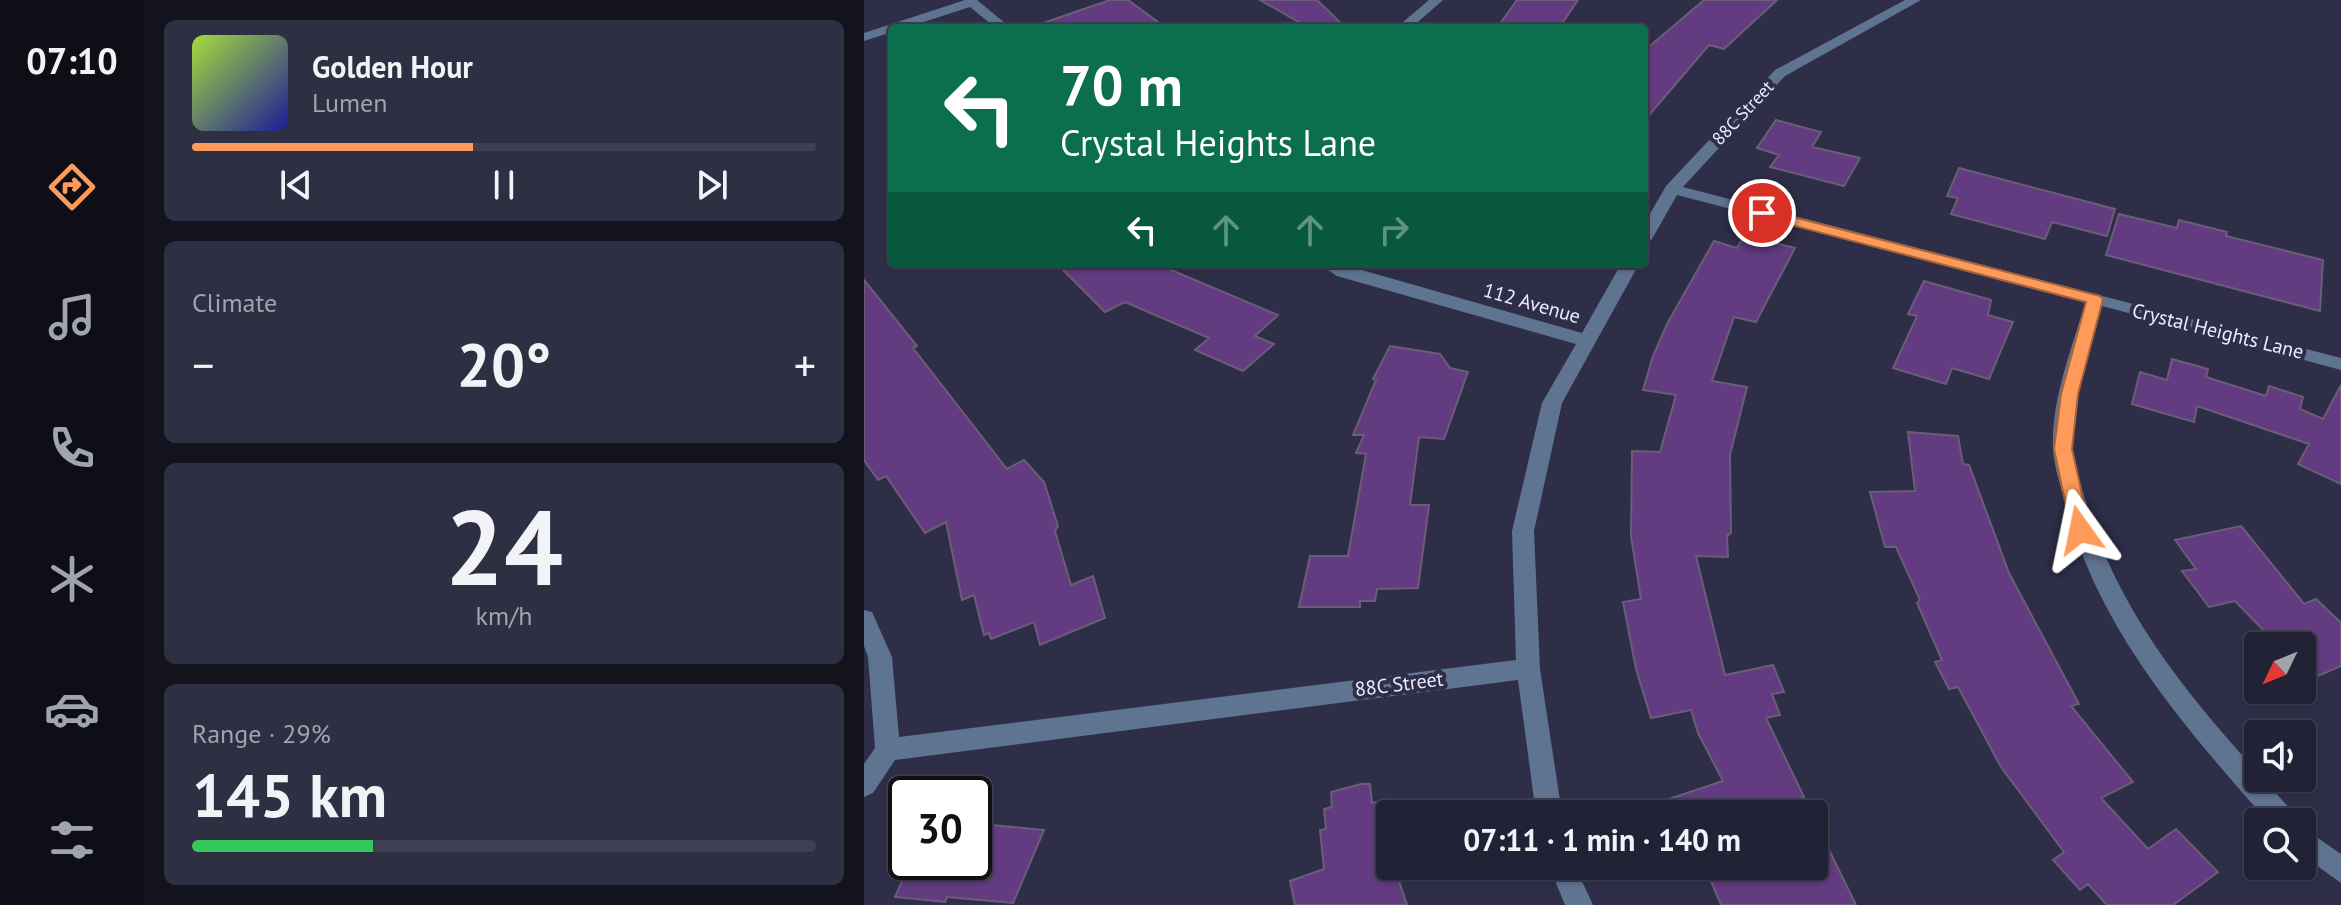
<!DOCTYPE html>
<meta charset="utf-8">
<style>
:root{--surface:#222237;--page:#2e2f42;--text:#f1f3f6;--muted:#a2a4ad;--line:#3f3f52;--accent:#ff9b5a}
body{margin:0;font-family:"PT Sans",sans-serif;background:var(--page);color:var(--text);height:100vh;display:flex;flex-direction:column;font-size:30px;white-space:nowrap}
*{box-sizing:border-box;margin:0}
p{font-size:26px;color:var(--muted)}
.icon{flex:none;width:44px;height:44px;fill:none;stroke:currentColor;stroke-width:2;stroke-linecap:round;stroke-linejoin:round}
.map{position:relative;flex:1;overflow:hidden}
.details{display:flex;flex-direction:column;gap:20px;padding:20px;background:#13131e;width:720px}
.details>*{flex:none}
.banner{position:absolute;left:24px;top:24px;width:760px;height:244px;border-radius:8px;box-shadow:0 2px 6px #0004,0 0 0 2px var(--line);background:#0b6e4f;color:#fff;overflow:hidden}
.needle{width:52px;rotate:227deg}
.fabs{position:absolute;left:1380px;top:632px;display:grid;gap:16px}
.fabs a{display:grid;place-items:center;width:72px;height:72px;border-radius:8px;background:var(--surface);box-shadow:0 2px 6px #0004,0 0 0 2px var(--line);font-size:40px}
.speed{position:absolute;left:24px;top:776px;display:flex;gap:16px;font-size:40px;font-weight:700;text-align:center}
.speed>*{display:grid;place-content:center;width:104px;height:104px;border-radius:50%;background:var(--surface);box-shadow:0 2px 6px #0004,0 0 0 2px var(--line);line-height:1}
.speed .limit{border:4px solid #111;border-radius:12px;background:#fff;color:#111}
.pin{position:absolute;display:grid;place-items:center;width:68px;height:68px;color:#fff;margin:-34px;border:4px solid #fff;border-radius:50%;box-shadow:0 2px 8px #0007}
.me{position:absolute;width:88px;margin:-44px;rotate:348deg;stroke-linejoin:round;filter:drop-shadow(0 0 6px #0008)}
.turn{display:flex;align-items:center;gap:28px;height:168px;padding:0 40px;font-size:36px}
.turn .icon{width:104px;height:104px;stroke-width:2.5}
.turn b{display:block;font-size:56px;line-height:68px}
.lanes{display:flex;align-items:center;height:76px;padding:0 40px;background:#0003;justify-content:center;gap:40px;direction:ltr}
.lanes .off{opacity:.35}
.big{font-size:60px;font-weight:800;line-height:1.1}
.details .widget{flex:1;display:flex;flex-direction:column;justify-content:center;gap:12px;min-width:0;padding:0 28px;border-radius:12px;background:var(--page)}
.details .dial{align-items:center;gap:0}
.dial b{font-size:104px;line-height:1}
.song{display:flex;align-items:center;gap:24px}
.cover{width:96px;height:96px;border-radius:12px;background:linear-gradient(135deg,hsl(80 70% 55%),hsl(240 70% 35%))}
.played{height:8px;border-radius:4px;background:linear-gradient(90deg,var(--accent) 45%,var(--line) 45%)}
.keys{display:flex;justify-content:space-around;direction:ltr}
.heat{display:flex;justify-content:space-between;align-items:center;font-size:44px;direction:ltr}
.charge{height:12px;border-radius:6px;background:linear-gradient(90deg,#34c759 29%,var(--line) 0)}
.trip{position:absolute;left:512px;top:800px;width:452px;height:80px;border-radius:8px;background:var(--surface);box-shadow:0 2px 6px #0004,0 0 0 2px var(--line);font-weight:800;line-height:80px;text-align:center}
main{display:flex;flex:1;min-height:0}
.dock{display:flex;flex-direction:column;width:144px;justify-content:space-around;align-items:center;background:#0e0e16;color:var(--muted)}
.dock .icon{width:56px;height:56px}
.dock .on{color:var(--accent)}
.dock b{font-size:36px;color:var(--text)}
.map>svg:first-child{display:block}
.building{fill:#623b80;stroke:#6b5d78;stroke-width:2}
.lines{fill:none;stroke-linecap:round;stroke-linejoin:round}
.minor{fill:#5f7491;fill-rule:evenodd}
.route{fill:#ff9b5a;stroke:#a6653a;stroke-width:2}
.labels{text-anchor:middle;stroke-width:8;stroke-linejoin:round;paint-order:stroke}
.far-street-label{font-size:18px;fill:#eaebfd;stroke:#2e2e49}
.street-label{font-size:20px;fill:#eaebfd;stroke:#2e2e49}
</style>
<main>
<nav class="dock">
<b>07:10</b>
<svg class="icon on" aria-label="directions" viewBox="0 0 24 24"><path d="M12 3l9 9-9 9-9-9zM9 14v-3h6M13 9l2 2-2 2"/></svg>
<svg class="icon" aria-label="music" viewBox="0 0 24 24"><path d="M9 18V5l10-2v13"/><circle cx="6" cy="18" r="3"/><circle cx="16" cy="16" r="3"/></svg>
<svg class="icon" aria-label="phone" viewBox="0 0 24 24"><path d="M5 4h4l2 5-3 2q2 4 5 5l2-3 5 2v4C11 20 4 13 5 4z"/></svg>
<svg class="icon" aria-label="climate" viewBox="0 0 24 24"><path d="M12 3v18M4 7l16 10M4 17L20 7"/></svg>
<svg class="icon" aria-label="car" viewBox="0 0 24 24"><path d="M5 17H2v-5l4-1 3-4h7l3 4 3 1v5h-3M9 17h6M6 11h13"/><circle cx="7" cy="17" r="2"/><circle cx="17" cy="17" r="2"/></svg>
<svg class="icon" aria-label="filters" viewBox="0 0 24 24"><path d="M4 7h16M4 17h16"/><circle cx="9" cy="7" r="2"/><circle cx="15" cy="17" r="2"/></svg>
</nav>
<section class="details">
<div class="widget">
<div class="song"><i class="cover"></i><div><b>Golden Hour</b><p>Lumen</p></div></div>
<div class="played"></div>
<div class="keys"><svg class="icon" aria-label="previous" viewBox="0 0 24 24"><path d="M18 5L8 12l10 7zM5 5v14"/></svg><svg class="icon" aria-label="pause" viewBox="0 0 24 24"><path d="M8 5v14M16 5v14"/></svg><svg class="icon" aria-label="next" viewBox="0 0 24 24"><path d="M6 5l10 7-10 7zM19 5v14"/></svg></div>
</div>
<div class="widget"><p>Climate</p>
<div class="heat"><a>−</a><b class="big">20°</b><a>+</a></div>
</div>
<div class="widget dial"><b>24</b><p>km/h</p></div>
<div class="widget"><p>Range · 29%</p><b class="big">145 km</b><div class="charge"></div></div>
</section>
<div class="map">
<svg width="1477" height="905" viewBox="0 0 1477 905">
<rect width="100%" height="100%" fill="#2e2e49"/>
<path class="building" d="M 246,0 L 264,0 L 302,28 L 180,28 L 179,23 Z
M 396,0 L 453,0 L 482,28 L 445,28 Z
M 653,0 L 714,0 L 695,28 L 633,28 Z
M 840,0 L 913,0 L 860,49 L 845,45 L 780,121 L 780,51 Z
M 912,120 L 957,132 L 948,147 L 996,158 L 980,186 L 906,167 L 915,155 L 893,148 Z
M 1095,168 L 1251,209 L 1243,236 L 1188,222 L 1181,239 L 1087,214 L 1094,198 L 1083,196 Z
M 1255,214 L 1313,228 L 1315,220 L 1363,232 L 1362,236 L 1459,260 L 1456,311 L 1242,255 Z
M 880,235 L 931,248 L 892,322 L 870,317 L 848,381 L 883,387 L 866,455 L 867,533 L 863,536 L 864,557 L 832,556 L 861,675 L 909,665 L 920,692 L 908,694 L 916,715 L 902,718 L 940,797 L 890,814 L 776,814 L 775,809 L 859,781 L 834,733 L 827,710 L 787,718 L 772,669 L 759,602 L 777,599 L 767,536 L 768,451 L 796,452 L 812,395 L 779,390 L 789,356 L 803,324 L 850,241 L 873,248 Z
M 193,264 L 293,264 L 414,315 L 391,336 L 410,344 L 379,371 L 331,350 L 345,338 L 261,302 L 241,312 Z
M 0,280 L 53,346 L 49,348 L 143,469 L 160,460 L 180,482 L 194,526 L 191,531 L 207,585 L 229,576 L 241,618 L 176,645 L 170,622 L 127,639 L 125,633 L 120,635 L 110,595 L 98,600 L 82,522 L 61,533 L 22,476 L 14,480 L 0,460 Z
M 1060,281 L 1127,300 L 1124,315 L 1149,322 L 1125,379 L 1088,368 L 1082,384 L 1029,368 L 1053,316 L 1044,314 Z
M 526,346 L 576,354 L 586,368 L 604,372 L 580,439 L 555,437 L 546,505 L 565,505 L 554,588 L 513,589 L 511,601 L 496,601 L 496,607 L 435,607 L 446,556 L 484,556 L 502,454 L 492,453 L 500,435 L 489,435 L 512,380 L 509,379 Z
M 1308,359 L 1344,369 L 1342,377 L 1402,396 L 1405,386 L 1439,397 L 1436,409 L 1459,419 L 1477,385 L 1477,484 L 1434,464 L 1445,444 L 1333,406 L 1330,422 L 1268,404 L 1276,372 L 1303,380 Z
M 1044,432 L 1094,436 L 1099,464 L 1105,465 L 1145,573 L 1215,704 L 1207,706 L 1269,782 L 1237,798 L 1284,849 L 1312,829 L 1354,872 L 1309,905 L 1243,905 L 1224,884 L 1216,890 L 1189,860 L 1200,852 L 1137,767 L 1094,687 L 1085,689 L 1071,662 L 1078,660 L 1053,603 L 1056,600 L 1032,547 L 1021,547 L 1006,492 L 1051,491 Z
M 1377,526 L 1440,604 L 1452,599 L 1477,623 L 1477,666 L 1438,683 L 1438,646 L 1402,646 L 1411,642 L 1371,601 L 1345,607 L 1318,571 L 1332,569 L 1311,540 Z
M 497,784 L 506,784 L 508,803 L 526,799 L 526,866 L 530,866 L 543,905 L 431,905 L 426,881 L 460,869 L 456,830 L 462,829 L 460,809 L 468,807 L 467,792 Z
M 950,819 L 992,905 L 857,905 L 847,881 L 891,866 L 950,866 Z
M 118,824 L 180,830 L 149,903 L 83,897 L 81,902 L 31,897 L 47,862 L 110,862 L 110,841 Z"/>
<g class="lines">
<path class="minor" d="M 101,0 L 113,0 L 147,28 L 132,28 L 106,7 L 41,28 L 28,28 L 28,32 L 0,41 L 0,33 Z
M 565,0 L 579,0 L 547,28 L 532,28 Z
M 1041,0 L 1057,0 L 921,76 L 819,187 L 1477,358 L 1477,370 L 1238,306 C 1225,351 1206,401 1209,449 C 1210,467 1217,485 1222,502 C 1253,609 1321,692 1394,773 L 1394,778 L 1398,778 L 1430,813 L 1434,822 L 1404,822 C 1322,728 1236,632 1203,508 C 1198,489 1190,469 1189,449 C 1187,399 1208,348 1222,301 L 813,195 L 788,239 L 780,244 L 780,224 L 802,186 L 911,70 Z
M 455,264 L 477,264 L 718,333 L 757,264 L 775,264 L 698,403 L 670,531 L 676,669 L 698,814 L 672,814 L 654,680 L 31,760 L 9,793 L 0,797 L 0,764 L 11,748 L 4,657 L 0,646 L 0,610 L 8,612 L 28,657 L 35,737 L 652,660 L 648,531 L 678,403 L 712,344 L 473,276 Z
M 1438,827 L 1477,854 L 1477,883 L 1438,855 Z
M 685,866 L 711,866 L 729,905 L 701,905 Z"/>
</g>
<path class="route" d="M 898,209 L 1236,296 L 1239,299 L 1214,394 L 1208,449 L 1226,530 L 1223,536 L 1209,536 L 1207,530 L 1190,449 L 1197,394 L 1222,302 L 893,216 L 891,213 Z"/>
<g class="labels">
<g class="far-street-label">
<text transform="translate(879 113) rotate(-47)" y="6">88C Street</text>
</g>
<g class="street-label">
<text transform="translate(668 303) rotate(16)" y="7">112 Avenue</text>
<text transform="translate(1354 331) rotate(14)" y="7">Crystal Heights Lane</text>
<text transform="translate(535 684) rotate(-7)" y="7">88C Street</text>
</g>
</g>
</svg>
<div class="fabs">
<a><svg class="needle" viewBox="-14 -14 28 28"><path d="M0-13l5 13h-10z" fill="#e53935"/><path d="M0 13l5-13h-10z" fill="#a2a4ad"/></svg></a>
<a><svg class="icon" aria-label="sound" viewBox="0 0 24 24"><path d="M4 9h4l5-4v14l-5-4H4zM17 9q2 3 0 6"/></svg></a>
<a><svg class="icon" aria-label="search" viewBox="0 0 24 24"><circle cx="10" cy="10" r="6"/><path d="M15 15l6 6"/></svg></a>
</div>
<div class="speed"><div class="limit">30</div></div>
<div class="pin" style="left:898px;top:213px;background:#d93025"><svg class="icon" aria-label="arrive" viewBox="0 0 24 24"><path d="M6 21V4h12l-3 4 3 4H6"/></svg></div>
<svg class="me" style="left:1216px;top:530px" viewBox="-20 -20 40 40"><path d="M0-17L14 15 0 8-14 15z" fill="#ff9b5a" stroke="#fff" stroke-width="4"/></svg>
<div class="trip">07:11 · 1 min · 140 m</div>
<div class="banner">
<div class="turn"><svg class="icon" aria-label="left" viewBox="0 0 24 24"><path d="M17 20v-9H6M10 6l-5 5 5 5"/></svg><div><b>70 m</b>Crystal Heights Lane</div></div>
<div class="lanes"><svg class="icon" aria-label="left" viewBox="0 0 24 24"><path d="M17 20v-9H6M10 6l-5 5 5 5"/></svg><svg class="icon off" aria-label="ahead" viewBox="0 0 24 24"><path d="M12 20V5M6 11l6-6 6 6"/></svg><svg class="icon off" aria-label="ahead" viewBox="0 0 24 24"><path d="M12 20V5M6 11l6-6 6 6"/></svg><svg class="icon off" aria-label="right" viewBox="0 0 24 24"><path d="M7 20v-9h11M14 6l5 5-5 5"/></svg></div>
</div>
</div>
</main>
